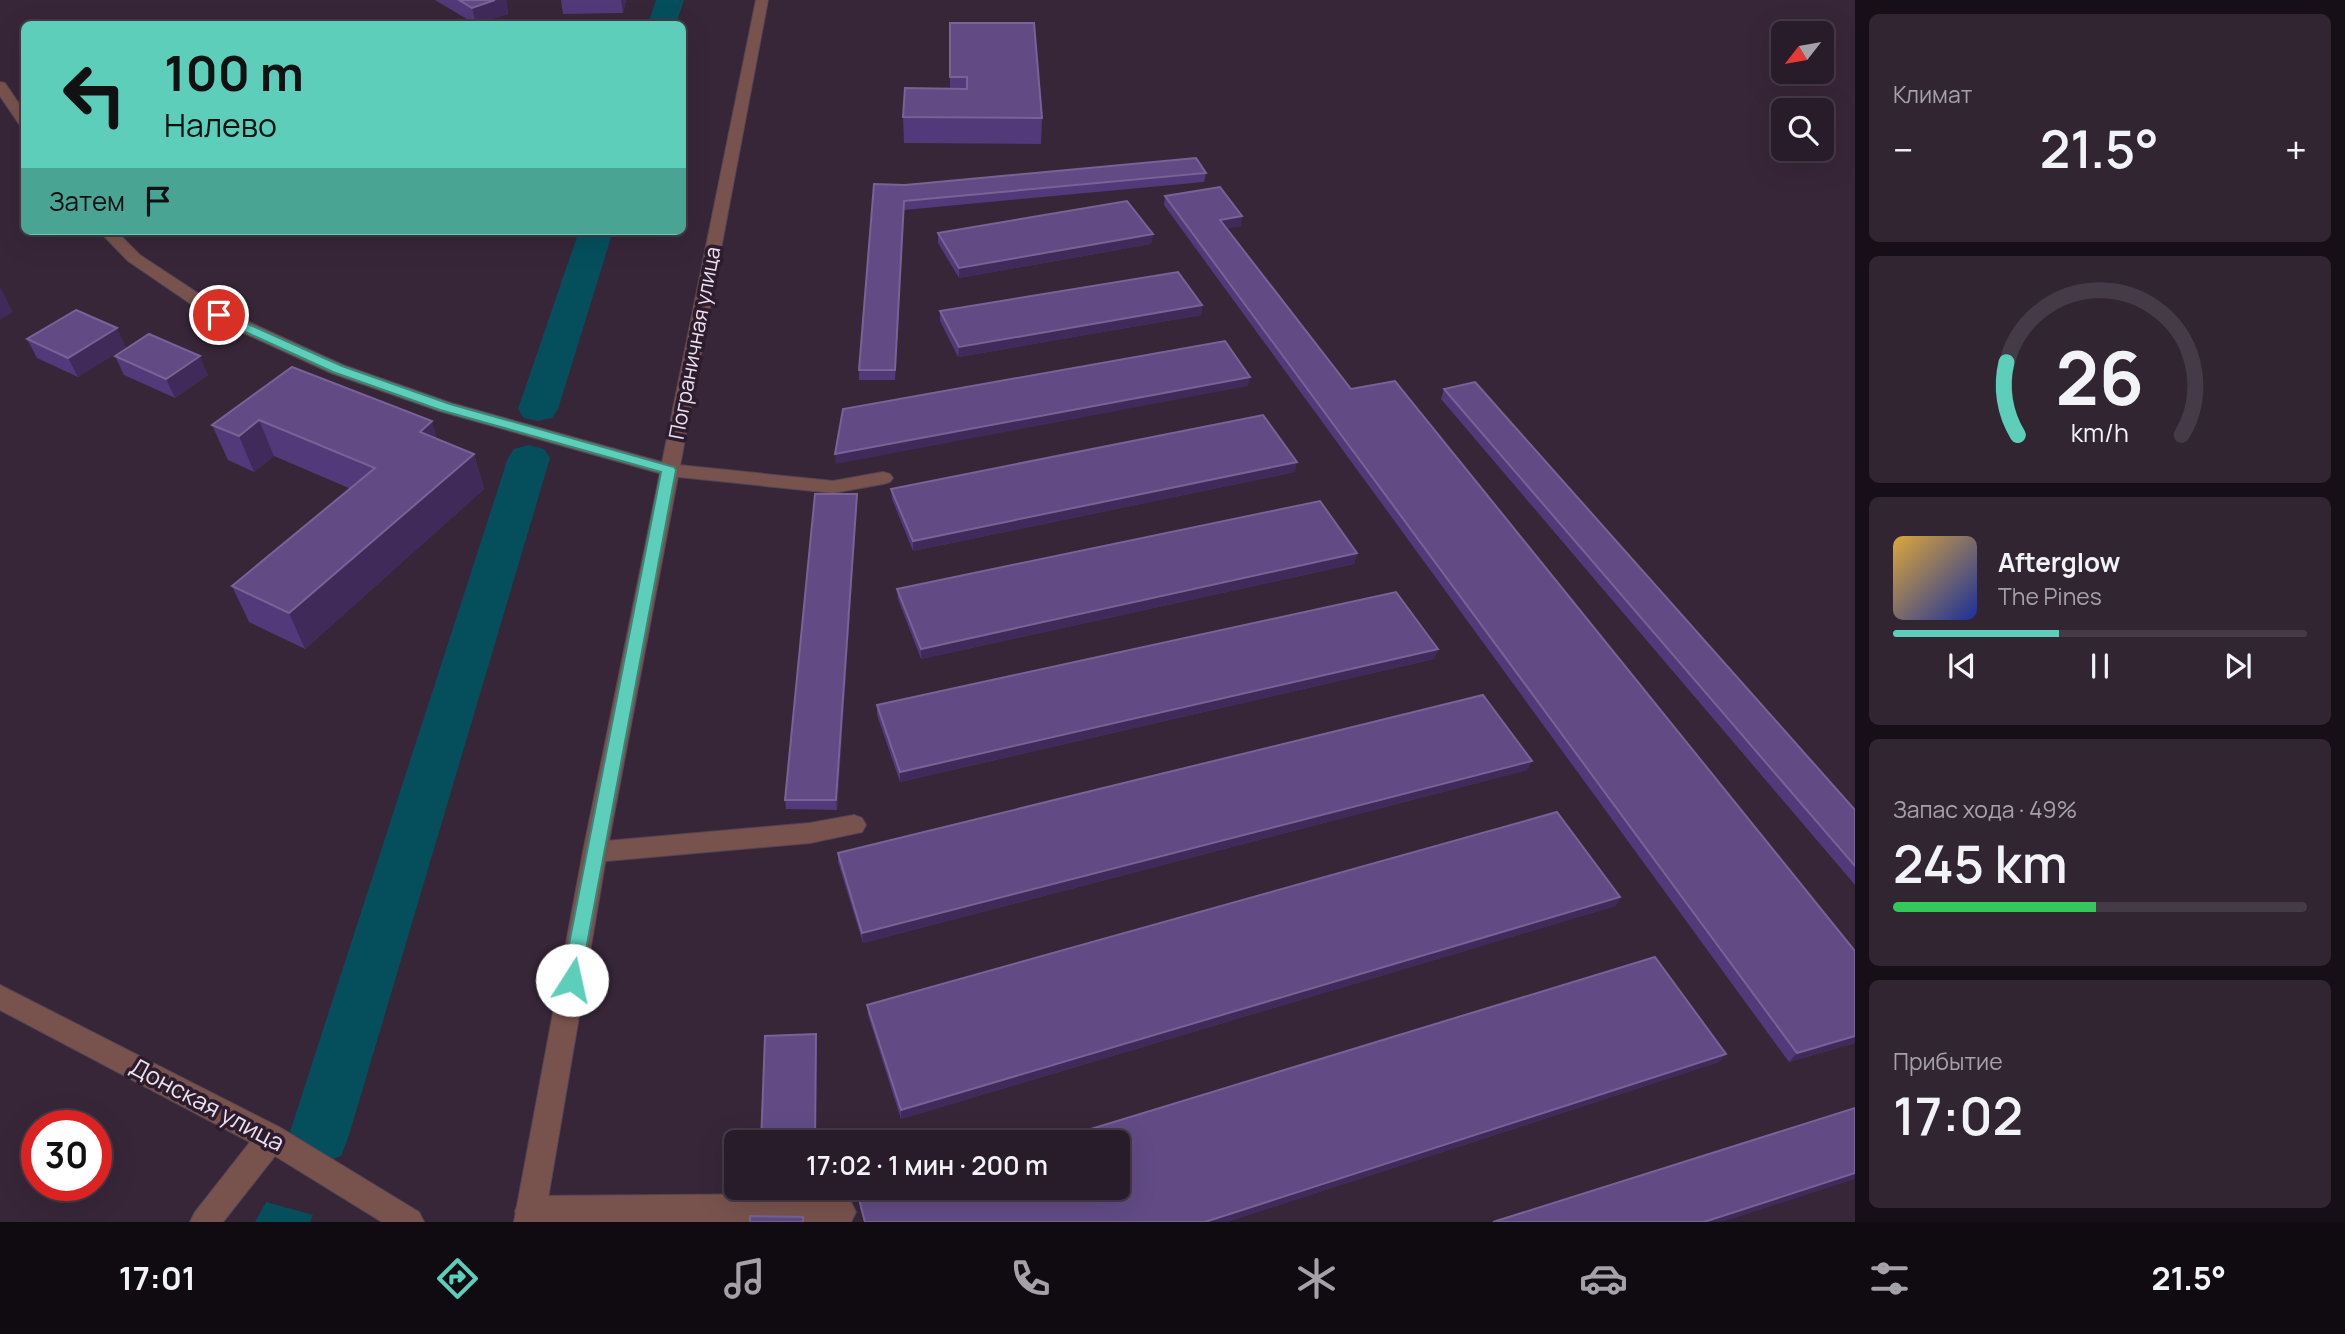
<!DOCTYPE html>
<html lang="ru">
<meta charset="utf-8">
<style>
:root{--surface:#291c2a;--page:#312532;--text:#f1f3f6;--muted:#a5a1a8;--line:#453a47;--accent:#5cceba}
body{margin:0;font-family:Manrope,sans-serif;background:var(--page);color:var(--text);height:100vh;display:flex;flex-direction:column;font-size:26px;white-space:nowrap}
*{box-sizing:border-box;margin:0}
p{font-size:23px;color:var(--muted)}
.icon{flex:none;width:38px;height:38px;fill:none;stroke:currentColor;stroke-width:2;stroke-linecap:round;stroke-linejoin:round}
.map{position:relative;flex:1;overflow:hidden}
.details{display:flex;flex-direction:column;gap:14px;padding:14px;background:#170f17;width:490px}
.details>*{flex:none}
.guide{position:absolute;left:21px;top:21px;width:665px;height:214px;border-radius:10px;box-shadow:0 7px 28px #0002,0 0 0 2px var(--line);background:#5cceba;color:#111;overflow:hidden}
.needle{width:46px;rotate:239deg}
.tools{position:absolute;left:1771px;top:21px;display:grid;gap:14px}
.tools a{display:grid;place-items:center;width:63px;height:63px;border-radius:10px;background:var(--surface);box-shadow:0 7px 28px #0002,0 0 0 2px var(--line);font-size:35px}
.speed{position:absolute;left:21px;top:1110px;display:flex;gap:14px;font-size:35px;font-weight:700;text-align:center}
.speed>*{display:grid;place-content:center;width:91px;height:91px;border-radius:50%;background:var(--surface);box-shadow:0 7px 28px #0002,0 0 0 2px var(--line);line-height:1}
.speed .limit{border:10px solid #d22;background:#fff;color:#111}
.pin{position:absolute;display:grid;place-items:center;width:60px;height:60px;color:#fff;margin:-30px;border:4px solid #fff;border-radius:50%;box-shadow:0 2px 7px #0007}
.me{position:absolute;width:77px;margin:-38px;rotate:10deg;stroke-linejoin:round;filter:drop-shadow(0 0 5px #0008)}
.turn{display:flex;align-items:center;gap:24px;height:147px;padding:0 28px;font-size:32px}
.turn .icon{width:91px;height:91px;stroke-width:2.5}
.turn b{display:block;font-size:49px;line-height:60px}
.then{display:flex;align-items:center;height:66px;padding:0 28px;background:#0003;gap:14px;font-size:26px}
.big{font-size:52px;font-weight:600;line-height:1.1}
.details .card{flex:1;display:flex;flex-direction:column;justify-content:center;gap:10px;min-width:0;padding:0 24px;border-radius:10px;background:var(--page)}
.details .dial{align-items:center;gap:0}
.dial svg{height:182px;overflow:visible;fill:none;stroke:var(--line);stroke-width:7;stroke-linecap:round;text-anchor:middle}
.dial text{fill:var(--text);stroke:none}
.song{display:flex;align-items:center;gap:21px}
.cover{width:84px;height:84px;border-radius:10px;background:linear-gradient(135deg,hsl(40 70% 55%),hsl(230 70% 35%))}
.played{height:7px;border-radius:4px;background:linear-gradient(90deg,var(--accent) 40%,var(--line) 40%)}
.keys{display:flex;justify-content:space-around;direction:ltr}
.heat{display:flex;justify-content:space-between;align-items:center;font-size:38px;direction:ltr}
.charge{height:10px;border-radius:5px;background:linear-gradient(90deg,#34c759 49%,var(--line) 0)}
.trip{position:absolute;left:724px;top:1130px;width:406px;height:70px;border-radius:10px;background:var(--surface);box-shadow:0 7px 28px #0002,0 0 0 2px var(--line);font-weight:600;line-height:70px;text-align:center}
.dock{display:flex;height:112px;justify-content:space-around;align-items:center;background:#100b11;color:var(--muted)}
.dock .icon{width:49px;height:49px}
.dock .on{color:var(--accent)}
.dock b{font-size:32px;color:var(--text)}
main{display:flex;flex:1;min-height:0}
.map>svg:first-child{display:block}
.water{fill:#054f5d}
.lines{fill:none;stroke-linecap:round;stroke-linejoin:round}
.canal{fill:#054f5d;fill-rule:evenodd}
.lane-casing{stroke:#544455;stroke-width:2}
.street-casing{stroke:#544455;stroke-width:2}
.lane{fill:#78534d;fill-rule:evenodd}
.street{fill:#78534d;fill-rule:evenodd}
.wall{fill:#523979}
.shaded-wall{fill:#402a5a}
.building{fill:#624b85;stroke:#786296;stroke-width:2}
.route{fill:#5cceba;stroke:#3c8679;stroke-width:2}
.labels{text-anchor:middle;stroke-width:7;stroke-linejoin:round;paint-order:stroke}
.street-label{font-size:21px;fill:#ece1ed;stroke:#2d1c2e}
.near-street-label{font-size:24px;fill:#ece1ed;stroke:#2d1c2e}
</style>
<main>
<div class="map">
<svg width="1855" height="1222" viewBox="0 0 1855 1222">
<rect width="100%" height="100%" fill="#372638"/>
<path class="water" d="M 266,1202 L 313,1215 L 310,1222 L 255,1222 Z"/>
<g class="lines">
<path class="canal" d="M 656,0 L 684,0 L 676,24 L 648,24 Z
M 579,231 L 613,231 L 558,409 L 552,418 L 538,421 L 524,418 L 518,409 Z
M 529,445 L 544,449 L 550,458 L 349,1135 L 341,1156 L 319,1164 L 297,1156 L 289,1135 L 508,458 L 514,449 Z"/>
<defs>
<path id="lane" d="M 0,82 L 5,83 L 24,111 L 24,125 L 19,124 L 0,96 Z
M 99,231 L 116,231 L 140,255 L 225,311 L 343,365 L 451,403 L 669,464 L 833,481 L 883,472 L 890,474 L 893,478 L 890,482 L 883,484 L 833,493 L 669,476 L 439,411 L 331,373 L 213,319 L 128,261 Z
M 854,815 L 862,818 L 866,825 L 862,832 L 810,843 L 595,862 L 586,859 L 583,852 L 586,845 L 595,842 L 810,823 Z
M 785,1194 L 841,1197 L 851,1202 L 856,1212 L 851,1222 L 521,1222 L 515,1211 L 520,1201 L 530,1196 Z"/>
<path id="street" d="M 756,0 L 768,0 L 607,852 L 544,1222 L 514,1222 L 583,852 Z
M 0,985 L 281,1128 L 419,1212 L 424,1222 L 382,1222 L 275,1156 L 223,1222 L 190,1222 L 195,1212 L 250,1142 L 0,1010 Z"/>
</defs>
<use href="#lane" class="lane-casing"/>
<use href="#street" class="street-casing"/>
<use href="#lane" class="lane"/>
<use href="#street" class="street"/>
</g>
<path class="wall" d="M 435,0 L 506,0 L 508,14 L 475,24 Z
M 561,0 L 626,0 L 623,13 L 563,14 Z
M 950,23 L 1042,118 L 1041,144 L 904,143 L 903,117 L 950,88 Z
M 1206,173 L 1204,182 L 904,210 L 895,380 L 859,380 L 859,370 L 905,185 Z
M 1165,196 L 1241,226 L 1227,228 L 1855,1043 L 1789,1062 L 1164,205 Z
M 938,233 L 1153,234 L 1151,244 L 959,278 L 938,243 Z
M 1202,305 L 1201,315 L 958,357 L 940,321 L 940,311 Z
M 27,339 L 126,347 L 78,377 L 37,358 Z
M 115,356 L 208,375 L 175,398 L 124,375 Z
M 292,367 L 437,439 L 474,454 L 484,489 L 305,649 L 249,622 L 232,586 L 351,489 L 274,456 L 254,472 L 228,460 L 212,425 Z
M 1444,389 L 1855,810 L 1855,885 L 1441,399 Z
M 1295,472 L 913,551 L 892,499 L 891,489 Z
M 857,504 L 837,810 L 786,809 L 785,800 Z
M 1357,553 L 1354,564 L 921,659 L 898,599 L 897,589 Z
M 1438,649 L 1434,659 L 900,782 L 877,715 L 877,705 Z
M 1527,770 L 863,943 L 838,862 L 838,853 Z
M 1620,897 L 1615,906 L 901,1119 L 868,1015 L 867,1005 Z
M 1726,1054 L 1719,1062 L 1227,1222 L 864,1222 L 860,1207 L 859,1199 Z"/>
<path class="shaded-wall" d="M 495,0 L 506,0 L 508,14 L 476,24 L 472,8 Z
M 621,0 L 626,0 L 623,13 Z
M 904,201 L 904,210 L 895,380 L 895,370 Z
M 1242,216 L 1241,226 L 1219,229 L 1220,220 Z
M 1153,234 L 1151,244 L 959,278 L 959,268 Z
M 0,287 L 13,312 L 0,320 Z
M 1202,305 L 1201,315 L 958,357 L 959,347 Z
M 117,328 L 126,347 L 78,377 L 68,358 Z
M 200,356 L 208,375 L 175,398 L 166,379 Z
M 1250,377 L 1248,386 L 836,464 L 835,454 Z
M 259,420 L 274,456 L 254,472 L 239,436 Z
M 432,421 L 443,457 L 420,432 Z
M 474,454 L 484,489 L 305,649 L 289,613 Z
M 1297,462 L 1295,472 L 913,551 L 913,541 Z
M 857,494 L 857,504 L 837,810 L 836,800 Z
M 1357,553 L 1354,564 L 921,659 L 921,649 Z
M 1438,649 L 1434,659 L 900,782 L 900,772 Z
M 1532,761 L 1527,770 L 863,943 L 862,933 Z
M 1620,897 L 1615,906 L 901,1119 L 901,1110 Z
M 816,1034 L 817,1043 L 816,1143 L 815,1143 Z
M 1855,1036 L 1855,1043 L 1789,1062 L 1797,1053 Z
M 1726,1054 L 1719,1062 L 1227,1222 L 1205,1222 Z
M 1855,1173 L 1855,1179 L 1722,1222 L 1704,1222 Z"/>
<path class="building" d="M 459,0 L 495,0 L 472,8 Z
M 950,23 L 1034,23 L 1042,118 L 903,117 L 905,88 L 967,89 L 967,77 L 950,77 Z
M 1196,158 L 1206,173 L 904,201 L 895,370 L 859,370 L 874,184 L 905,185 Z
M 1220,187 L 1242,216 L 1220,220 L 1351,389 L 1395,381 L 1855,951 L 1855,1036 L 1797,1053 L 1165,196 Z
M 1127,201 L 1153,234 L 959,268 L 938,233 Z
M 1178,272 L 1202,305 L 959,347 L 940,311 Z
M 76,310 L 117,328 L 68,358 L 27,339 Z
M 149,334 L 200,356 L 166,379 L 115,356 Z
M 1225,341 L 1250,377 L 835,454 L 843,409 Z
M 292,367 L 432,421 L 420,432 L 474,454 L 289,613 L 232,586 L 375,468 L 259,420 L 239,436 L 212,425 Z
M 1475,382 L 1855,810 L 1855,866 L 1444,389 Z
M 1263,415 L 1297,462 L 913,541 L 891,489 Z
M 815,494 L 857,494 L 836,800 L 785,800 Z
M 1320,501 L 1357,553 L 921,649 L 897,589 Z
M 1396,592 L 1438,649 L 900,772 L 877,705 Z
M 1483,695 L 1532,761 L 862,933 L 838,853 Z
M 1557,812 L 1620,897 L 901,1110 L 867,1005 Z
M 1655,957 L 1726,1054 L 1205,1222 L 865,1222 L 859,1199 L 895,1188 L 1118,1188 L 1118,1143 L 1045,1143 Z
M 816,1034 L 815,1143 L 761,1143 L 765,1036 Z
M 1855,1108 L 1855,1173 L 1704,1222 L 1493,1222 Z
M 750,1216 L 803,1217 L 803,1222 L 750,1222 Z"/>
<path class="route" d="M 219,311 L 342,366 L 450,404 L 674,467 L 676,470 L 579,987 L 572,989 L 565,987 L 562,980 L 661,472 L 440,410 L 333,372 L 215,318 L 213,315 Z"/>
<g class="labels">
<g class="street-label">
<text transform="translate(695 343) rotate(-79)" y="7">Пограничная улица</text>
</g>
<g class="near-street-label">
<text transform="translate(207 1105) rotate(28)" y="8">Донская улица</text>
</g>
</g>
</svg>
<div class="tools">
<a><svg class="needle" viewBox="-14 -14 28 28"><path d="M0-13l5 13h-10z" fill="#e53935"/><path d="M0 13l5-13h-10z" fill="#a5a1a8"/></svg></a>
<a><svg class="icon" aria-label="search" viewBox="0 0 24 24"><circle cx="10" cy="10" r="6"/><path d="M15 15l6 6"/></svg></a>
</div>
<div class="speed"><div class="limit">30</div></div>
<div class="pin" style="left:219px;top:315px;background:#d93025"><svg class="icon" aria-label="arrive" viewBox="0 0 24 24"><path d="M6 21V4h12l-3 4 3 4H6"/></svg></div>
<svg class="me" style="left:572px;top:980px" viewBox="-20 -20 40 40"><circle r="19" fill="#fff"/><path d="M0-13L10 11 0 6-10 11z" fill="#5cceba"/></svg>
<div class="trip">17:02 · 1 мин · 200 m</div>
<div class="guide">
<div class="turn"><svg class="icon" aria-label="left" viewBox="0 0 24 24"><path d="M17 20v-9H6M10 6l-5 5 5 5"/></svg><div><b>100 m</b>Налево</div></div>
<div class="then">Затем<svg class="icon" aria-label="arrive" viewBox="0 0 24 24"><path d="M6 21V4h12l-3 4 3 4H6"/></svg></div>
</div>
</div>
<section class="details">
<div class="card"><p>Климат</p>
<div class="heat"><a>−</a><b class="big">21.5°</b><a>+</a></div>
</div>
<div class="card dial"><svg viewBox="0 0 100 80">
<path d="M14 69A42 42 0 1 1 86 69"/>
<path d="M14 69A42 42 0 0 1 9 37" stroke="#5cceba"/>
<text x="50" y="56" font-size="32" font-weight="700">26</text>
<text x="50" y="72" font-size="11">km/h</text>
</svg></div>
<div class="card">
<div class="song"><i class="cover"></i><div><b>Afterglow</b><p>The Pines</p></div></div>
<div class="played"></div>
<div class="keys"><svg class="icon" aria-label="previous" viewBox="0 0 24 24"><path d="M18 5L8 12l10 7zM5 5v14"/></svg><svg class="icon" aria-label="pause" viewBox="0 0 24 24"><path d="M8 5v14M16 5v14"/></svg><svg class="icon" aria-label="next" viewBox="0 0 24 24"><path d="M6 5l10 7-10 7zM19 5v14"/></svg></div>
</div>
<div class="card"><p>Запас хода · 49%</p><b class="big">245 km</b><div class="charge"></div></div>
<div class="card"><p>Прибытие</p><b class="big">17:02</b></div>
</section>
</main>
<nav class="dock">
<b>17:01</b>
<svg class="icon on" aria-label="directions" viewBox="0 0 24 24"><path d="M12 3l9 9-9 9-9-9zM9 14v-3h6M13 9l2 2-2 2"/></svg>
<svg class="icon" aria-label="music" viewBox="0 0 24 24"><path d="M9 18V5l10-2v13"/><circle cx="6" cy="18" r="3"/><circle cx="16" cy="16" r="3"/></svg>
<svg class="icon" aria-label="phone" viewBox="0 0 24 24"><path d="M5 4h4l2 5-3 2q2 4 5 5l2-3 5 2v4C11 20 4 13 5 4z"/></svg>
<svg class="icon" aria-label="climate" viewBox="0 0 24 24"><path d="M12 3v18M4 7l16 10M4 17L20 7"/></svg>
<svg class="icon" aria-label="car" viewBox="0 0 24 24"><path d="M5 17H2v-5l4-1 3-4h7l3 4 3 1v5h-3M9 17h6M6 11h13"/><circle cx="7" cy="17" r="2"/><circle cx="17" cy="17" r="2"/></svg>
<svg class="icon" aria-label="filters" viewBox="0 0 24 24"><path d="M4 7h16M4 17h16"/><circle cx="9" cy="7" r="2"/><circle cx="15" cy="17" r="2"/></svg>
<b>21.5°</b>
</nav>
